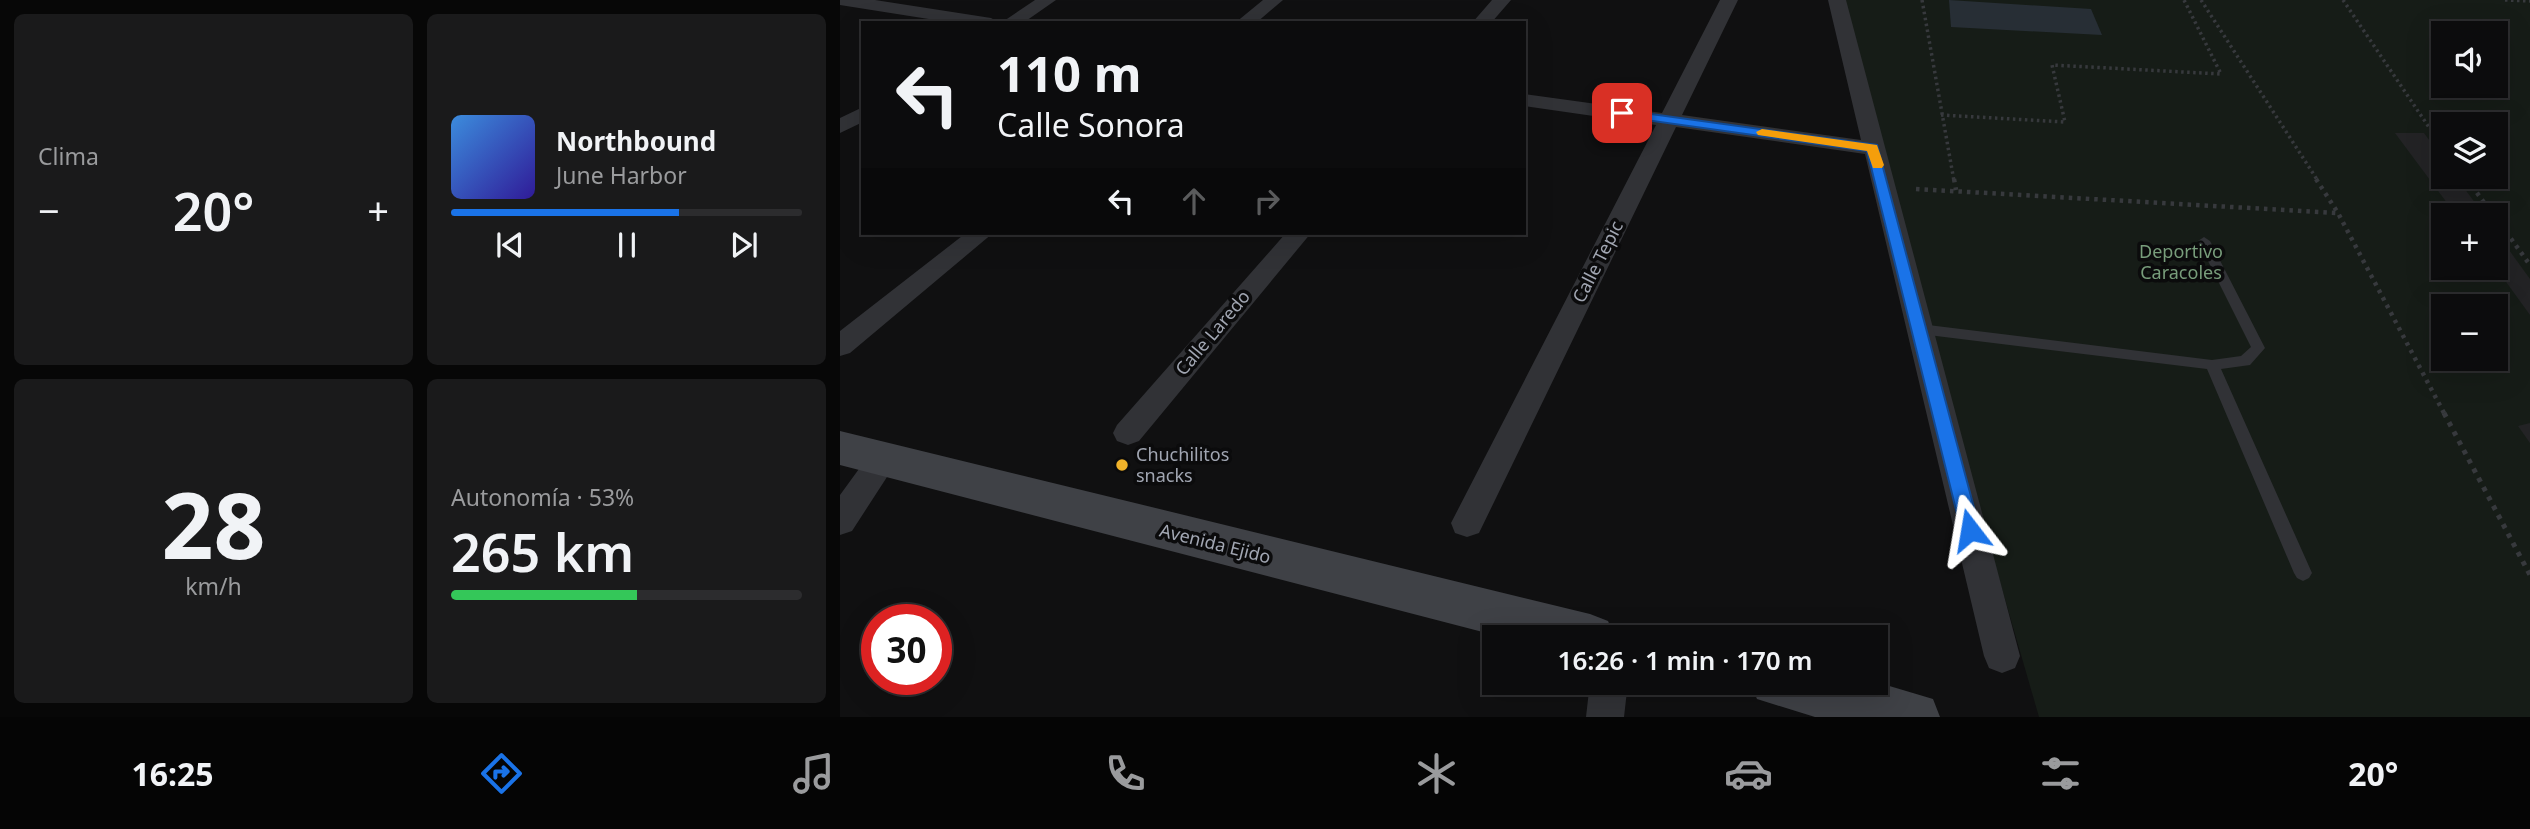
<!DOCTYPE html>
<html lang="es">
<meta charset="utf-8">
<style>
:root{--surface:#0c0c0d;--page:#1a1a1b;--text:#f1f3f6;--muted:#9a9b9d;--line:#2c2c2e;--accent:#1a73e8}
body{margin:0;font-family:"Noto Sans",sans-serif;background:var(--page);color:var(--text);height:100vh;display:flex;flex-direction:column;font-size:26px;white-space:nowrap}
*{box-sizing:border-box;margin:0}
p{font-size:23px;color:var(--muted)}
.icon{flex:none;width:38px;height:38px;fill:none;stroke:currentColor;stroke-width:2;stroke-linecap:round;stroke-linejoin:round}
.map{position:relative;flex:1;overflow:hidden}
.details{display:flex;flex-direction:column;gap:14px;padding:14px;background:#070707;width:840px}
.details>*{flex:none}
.banner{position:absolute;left:21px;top:21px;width:665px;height:214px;border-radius:0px;box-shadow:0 7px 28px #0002,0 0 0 2px var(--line);background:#0c0c0d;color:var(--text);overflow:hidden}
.tools{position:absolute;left:1591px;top:21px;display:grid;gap:14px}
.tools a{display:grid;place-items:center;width:77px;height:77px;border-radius:0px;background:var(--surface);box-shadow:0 7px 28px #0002,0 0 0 2px var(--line);font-size:35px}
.speed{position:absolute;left:21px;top:604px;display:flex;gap:14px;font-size:35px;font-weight:700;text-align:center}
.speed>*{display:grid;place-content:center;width:91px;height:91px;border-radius:50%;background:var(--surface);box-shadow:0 7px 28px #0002,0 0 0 2px var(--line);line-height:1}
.speed .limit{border:10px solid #d22;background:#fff;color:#111}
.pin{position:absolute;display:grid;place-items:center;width:60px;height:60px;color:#fff;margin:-30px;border-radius:14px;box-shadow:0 4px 10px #0006}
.me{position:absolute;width:77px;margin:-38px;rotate:346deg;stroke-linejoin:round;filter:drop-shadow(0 0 5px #0008)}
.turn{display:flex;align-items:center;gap:24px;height:147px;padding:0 21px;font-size:32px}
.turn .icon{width:91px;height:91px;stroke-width:2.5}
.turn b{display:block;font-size:49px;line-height:60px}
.lanes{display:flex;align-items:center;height:66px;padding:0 21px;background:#0003;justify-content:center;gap:35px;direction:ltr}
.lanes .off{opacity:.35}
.big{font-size:52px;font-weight:600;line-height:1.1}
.details .widget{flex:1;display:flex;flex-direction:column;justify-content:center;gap:10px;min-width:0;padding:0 24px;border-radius:10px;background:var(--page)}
.details .dial{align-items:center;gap:0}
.dial b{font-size:91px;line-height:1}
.song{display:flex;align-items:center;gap:21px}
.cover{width:84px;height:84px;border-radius:10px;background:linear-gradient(135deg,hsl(210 70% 55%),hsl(250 70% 35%))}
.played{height:7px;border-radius:4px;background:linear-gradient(90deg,var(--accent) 65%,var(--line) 65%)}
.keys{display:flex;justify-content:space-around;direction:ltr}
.heat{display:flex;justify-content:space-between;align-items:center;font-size:38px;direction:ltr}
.charge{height:10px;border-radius:5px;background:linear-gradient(90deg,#34c759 53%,var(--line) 0)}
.details .tiles{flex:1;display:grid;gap:14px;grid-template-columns:repeat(2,1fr)}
.trip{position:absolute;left:642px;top:625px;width:406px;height:70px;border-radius:0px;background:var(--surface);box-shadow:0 7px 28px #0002,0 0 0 2px var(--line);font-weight:600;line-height:70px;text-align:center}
.tab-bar{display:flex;height:112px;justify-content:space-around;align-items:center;background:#050505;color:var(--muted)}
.tab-bar .icon{width:49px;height:49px}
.tab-bar .active{color:var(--accent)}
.tab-bar b{font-size:32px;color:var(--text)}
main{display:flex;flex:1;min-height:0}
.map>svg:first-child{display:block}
.green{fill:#161c17;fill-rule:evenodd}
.water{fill:#272e35}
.building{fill:#232325}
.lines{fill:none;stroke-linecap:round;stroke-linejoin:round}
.path-far2{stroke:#37393d;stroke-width:3.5;stroke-dasharray:2.5 3.5;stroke-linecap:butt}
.path-far1{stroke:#37393d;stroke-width:4.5;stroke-dasharray:3.5 5;stroke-linecap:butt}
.path{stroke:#37393d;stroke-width:5;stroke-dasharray:4.5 6;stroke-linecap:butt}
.service{fill:#313236;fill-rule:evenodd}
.minor{fill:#313236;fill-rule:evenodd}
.secondary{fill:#3f4146;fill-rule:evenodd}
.route{fill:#1a73e8;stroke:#114b97;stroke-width:2}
.slow{fill:#f59e0b}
.poi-dot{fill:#f0b22a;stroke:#0b0b0c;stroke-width:2.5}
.labels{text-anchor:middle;stroke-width:7;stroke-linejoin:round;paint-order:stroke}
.park-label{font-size:18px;fill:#789d7b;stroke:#0b0b0c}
.street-label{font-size:18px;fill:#a1a6b2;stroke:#0b0b0c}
.poi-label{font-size:18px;fill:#a1a6b2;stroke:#0b0b0c;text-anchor:start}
</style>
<main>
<section class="details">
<div class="tiles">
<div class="widget"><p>Clima</p>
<div class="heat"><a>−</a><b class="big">20°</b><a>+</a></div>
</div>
<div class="widget">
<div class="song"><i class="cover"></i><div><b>Northbound</b><p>June Harbor</p></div></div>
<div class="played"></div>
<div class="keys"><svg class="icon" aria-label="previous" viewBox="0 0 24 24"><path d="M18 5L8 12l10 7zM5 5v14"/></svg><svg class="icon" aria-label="pause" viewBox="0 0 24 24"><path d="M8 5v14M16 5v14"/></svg><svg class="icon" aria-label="next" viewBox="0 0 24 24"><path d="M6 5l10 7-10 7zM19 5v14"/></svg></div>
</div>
<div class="widget dial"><b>28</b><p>km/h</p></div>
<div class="widget"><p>Autonomía · 53%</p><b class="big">265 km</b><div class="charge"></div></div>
</div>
</section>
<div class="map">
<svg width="1690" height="717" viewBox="0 0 1690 717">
<rect width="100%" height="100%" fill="#101011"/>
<path class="green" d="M 992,0 L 1690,0 L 1690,717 L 1199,717 ZM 1603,33 L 1656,33 L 1656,86 L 1603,86 ZM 1603,124 L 1656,124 L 1656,177 L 1603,177 ZM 1603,215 L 1656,215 L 1656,268 L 1603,268 ZM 1603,306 L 1656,306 L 1656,359 L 1603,359 Z"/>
<path class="water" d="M 1109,0 L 1251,9 L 1262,35 L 1111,27 Z"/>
<path class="building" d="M 1555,133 L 1584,133 L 1603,159 L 1603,177 L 1616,177 L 1644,215 L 1616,215 Z
M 1656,232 L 1690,279 L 1690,315 L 1656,268 Z
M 1690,423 L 1690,443 L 1678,426 Z"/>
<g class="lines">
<path class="path-far2" d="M 1082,0 L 1114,181
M 1361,0 L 1478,181
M 1503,0 L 1603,148
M 1665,0 L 1690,1
M 1101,115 L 1225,122 L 1212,65 L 1381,74 L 1344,0
M 1625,177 L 1628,181"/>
<path class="path-far1" d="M 1114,179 L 1116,190
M 1476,179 L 1498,213 L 1605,415
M 1627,179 L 1653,215
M 1076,189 L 1497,213
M 1656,218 L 1690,265"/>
<path class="path" d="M 1604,413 L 1690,575"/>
<path class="service" d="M 1364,237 L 1370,241 L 1425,348 L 1410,365 L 1381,369 L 1472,573 L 1469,578 L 1463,581 L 1457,578 L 1454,573 L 1367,369 L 1080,334 L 1073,329 L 1080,324 L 1372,360 L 1401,356 L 1411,347 L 1358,241 Z"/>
<path class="minor" d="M 0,0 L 35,0 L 151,18 L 160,23 L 114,23 L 0,5 Z
M 195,0 L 216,0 L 183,23 L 161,23 Z
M 423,0 L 443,0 L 416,23 L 395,23 Z
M 652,0 L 671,0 L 651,23 L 632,23 Z
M 880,0 L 898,0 L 842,115 L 1021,140 L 988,0 L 1006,0 L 1180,656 L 1175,668 L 1162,673 L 1149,668 L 1144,656 L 1025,154 L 836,127 L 639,533 L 627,537 L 615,533 L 611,523 L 816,125 L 684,106 L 684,94 L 822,113 Z
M 23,107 L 23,122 L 0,133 L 0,118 Z
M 126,233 L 153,233 L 10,353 L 0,356 L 0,331 Z
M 446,233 L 471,233 L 299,441 L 288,445 L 277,441 L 273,433 L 277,425 Z
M 43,448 L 54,451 L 58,460 L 12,531 L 0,535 L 0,495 L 32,451 Z
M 750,682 L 788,682 L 784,717 L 746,717 Z"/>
<path class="secondary" d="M 0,431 L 750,614 L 768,621 L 775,637 L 662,637 L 0,465 Z
M 910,682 L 1036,682 L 1093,699 L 1100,717 L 975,717 L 917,699 Z"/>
</g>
<path class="route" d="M 782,110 L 1037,145 L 1140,530 L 1137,536 L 1130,538 L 1124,536 L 1121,530 L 1027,151 L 777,116 L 777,111 Z"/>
<path class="slow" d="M 922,129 L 1037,145 L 1044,165 L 1042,168 L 1033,168 L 1027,151 L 918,135 L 916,132 Z"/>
<circle class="poi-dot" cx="282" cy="465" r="7"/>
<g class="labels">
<g class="park-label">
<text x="1341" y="258">Deportivo<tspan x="1341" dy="21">Caracoles</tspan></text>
</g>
<g class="street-label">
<text transform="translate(758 262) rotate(-63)" y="6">Calle Tepic</text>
<text transform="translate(373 333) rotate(-50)" y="6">Calle Laredo</text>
<text transform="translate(375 544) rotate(14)" y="6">Avenida Ejido</text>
</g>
<g class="poi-label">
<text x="296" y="461">Chuchilitos<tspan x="296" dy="21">snacks</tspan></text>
</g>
</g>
</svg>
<div class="tools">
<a><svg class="icon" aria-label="sound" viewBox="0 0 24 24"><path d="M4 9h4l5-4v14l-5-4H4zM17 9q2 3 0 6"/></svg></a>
<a><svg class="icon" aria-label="layers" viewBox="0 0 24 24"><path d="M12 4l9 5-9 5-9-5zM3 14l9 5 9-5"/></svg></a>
<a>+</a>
<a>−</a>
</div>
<div class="speed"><div class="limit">30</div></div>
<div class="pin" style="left:782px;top:113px;background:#d93025"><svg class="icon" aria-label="arrive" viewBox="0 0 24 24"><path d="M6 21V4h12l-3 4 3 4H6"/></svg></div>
<svg class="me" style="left:1130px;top:530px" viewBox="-20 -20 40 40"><path d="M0-17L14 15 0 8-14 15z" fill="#1a73e8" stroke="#fff" stroke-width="4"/></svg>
<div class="trip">16:26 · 1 min · 170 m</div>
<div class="banner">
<div class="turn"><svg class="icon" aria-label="left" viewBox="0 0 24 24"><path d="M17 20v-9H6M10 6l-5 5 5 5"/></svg><div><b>110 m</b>Calle Sonora</div></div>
<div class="lanes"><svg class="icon" aria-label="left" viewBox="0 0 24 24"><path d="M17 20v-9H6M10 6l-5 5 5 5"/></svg><svg class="icon off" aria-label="ahead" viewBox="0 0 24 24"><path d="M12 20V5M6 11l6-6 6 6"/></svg><svg class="icon off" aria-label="right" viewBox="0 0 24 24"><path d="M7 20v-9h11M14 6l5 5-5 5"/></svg></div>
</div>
</div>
</main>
<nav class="tab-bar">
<b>16:25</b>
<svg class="icon active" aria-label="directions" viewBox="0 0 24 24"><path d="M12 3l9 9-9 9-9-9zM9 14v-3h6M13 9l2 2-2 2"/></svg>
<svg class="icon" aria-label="music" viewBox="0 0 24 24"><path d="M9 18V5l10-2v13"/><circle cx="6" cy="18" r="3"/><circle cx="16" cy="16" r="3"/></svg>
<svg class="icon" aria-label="phone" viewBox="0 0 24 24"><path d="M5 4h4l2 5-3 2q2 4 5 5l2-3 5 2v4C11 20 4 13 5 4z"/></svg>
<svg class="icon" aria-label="climate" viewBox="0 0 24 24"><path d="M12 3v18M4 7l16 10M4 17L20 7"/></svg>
<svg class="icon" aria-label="car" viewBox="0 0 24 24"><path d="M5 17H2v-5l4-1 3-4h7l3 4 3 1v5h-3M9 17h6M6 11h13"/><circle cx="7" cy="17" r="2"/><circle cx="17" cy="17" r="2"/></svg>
<svg class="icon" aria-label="filters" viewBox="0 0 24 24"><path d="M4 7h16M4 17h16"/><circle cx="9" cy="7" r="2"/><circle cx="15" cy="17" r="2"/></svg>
<b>20°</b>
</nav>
